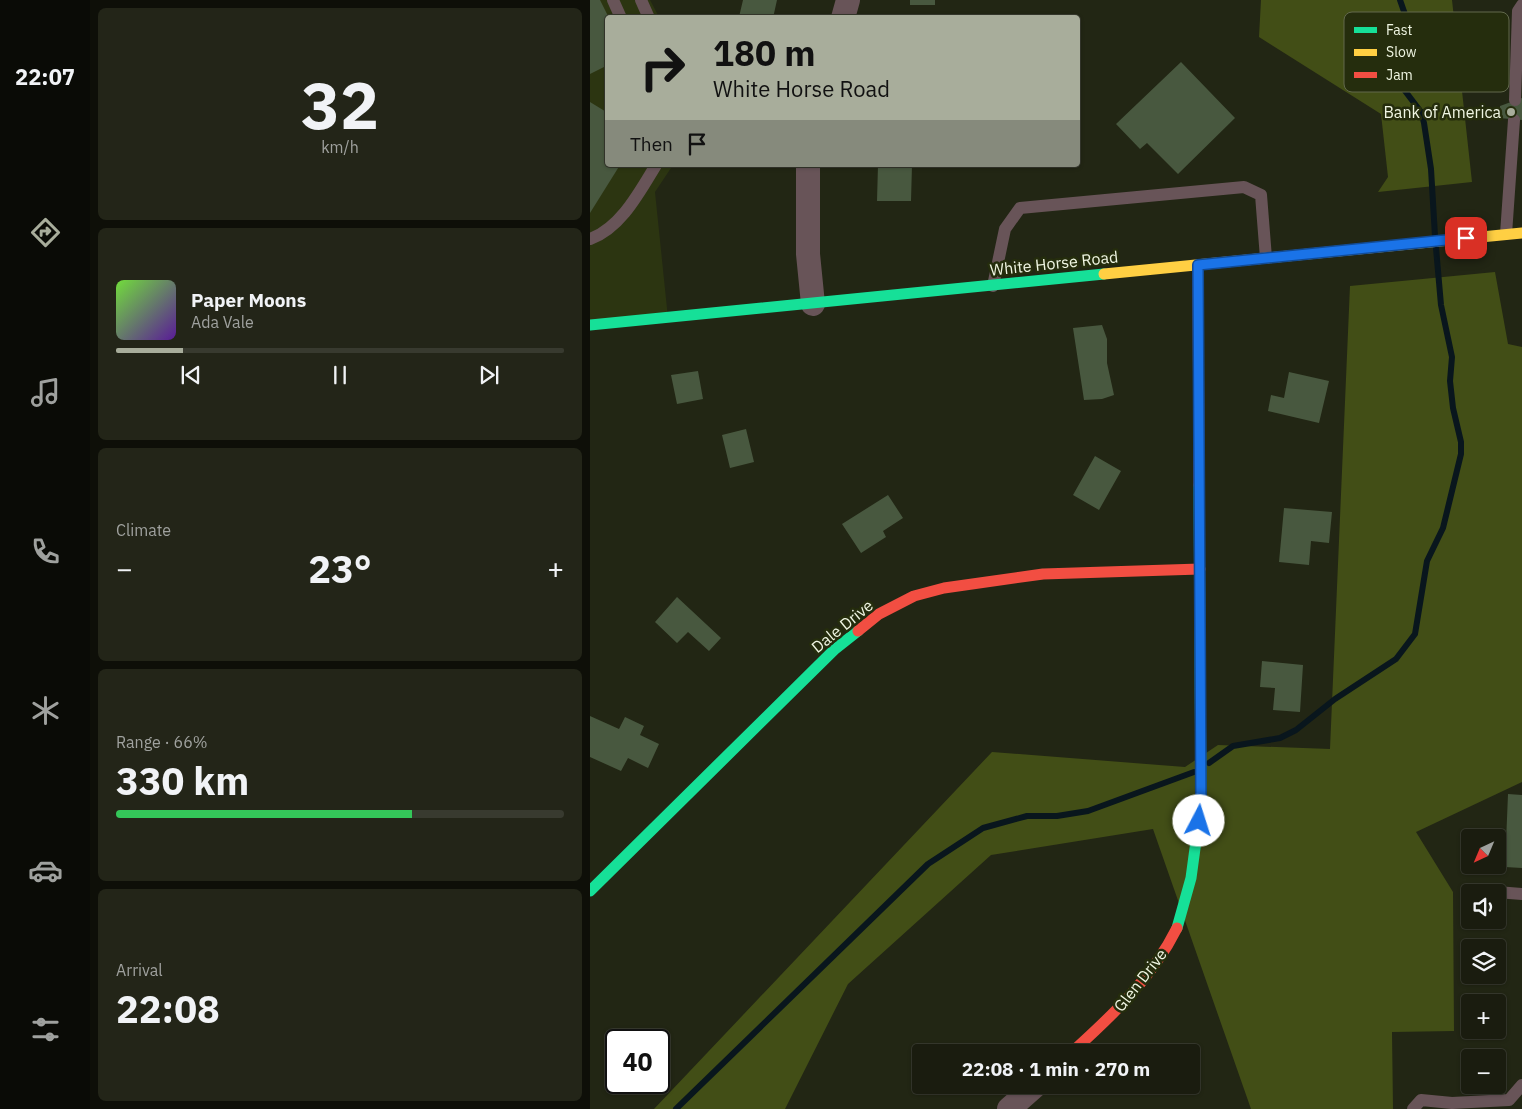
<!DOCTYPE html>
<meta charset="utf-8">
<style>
:root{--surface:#1a1c0f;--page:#232518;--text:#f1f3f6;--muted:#9fa19e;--line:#383a2f;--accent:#a8ad9b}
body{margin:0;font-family:"IBM Plex Sans",sans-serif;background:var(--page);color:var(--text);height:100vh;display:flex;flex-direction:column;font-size:19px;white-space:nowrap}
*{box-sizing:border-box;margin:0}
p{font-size:16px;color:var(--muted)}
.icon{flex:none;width:28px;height:28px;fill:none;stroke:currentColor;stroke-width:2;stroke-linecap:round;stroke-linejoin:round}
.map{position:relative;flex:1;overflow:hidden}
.panel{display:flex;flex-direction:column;gap:8px;padding:8px;background:#0e0f08;width:500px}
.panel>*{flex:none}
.banner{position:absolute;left:15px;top:15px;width:475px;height:152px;border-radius:5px;box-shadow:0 1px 4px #0004,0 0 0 1px var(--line);background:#a8ad9b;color:#111;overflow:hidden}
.needle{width:32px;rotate:224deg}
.fabs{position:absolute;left:871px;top:829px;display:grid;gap:10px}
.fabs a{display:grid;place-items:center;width:45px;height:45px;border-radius:5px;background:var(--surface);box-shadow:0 1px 4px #0004,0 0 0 1px var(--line);font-size:25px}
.speed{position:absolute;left:15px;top:1029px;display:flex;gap:10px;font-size:25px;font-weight:700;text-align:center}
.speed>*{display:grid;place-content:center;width:65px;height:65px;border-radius:50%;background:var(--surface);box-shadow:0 1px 4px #0004,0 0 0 1px var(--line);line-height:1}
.speed .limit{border:2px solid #111;border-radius:8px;background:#fff;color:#111}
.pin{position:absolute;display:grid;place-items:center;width:42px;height:42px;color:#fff;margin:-21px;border-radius:10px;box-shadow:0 2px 8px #0006}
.me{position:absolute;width:55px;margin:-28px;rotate:5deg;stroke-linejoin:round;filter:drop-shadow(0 0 4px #0008)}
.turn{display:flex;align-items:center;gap:18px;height:105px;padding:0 25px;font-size:22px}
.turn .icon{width:65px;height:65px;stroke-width:2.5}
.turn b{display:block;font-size:35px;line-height:42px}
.then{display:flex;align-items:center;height:48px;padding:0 25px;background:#0003;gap:10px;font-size:19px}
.big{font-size:38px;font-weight:800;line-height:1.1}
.panel .card{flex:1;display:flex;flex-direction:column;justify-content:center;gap:8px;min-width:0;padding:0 18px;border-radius:8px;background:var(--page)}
.panel .dial{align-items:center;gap:0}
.dial b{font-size:65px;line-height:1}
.song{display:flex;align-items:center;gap:15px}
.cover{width:60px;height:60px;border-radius:8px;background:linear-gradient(135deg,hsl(100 70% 55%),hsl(270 70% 35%))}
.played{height:5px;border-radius:2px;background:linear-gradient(90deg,var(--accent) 15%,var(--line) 15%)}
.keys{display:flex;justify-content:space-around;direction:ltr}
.heat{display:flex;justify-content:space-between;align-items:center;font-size:28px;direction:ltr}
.charge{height:8px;border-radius:4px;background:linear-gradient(90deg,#34c759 66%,var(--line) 0)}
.trip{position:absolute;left:322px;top:1044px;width:288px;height:50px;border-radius:5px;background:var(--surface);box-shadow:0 1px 4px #0004,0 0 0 1px var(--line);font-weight:800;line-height:50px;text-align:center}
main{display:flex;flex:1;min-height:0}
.dock{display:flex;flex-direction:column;width:90px;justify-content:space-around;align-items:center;background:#0a0b06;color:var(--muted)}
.dock .icon{width:35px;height:35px}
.dock .selected{color:var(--accent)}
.dock b{font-size:22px;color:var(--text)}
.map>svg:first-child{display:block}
.built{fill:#2c3511}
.forest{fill:#424e16}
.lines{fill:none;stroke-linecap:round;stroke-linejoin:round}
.stream{stroke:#09161d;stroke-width:6}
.building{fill:#48583f}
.lane{stroke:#685458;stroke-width:12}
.street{stroke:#685458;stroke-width:24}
.fast{stroke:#16e098;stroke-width:11}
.slow{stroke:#ffcf43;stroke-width:11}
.jam{stroke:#f24e42;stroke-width:11}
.route-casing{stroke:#114b97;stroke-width:12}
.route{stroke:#1a73e8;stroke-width:9}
.poi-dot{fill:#a8ad9b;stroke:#252d0d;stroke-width:2}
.labels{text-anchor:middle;stroke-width:5;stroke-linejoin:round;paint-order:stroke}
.poi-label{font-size:16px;fill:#f0f6e3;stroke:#252d0d;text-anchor:end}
.street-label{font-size:16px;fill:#f0f6e3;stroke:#252d0d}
.key{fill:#252d0d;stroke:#62694d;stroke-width:1}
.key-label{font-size:14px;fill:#f0f6e3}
</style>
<main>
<nav class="dock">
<b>22:07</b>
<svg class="icon selected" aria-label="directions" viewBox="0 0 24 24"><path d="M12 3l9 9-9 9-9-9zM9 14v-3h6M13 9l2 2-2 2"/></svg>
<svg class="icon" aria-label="music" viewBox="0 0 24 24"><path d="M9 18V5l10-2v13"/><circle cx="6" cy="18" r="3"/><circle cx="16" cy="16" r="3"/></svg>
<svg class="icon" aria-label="phone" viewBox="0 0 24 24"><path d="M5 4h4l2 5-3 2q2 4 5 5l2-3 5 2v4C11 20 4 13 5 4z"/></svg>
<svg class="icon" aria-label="climate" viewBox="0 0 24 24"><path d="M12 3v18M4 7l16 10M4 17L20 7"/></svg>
<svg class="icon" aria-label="car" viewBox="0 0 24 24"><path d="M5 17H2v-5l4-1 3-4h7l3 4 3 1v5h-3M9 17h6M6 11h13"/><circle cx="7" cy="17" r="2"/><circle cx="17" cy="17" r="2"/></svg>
<svg class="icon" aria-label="filters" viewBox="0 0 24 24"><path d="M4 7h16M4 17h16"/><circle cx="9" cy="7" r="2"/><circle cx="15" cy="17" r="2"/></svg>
</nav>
<section class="panel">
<div class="card dial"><b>32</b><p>km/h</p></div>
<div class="card">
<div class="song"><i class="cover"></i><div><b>Paper Moons</b><p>Ada Vale</p></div></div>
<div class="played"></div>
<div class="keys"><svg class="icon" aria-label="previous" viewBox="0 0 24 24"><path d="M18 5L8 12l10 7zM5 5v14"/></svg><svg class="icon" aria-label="pause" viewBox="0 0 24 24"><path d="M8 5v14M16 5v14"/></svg><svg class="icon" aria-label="next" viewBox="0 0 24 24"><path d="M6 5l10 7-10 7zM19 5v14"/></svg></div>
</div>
<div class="card"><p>Climate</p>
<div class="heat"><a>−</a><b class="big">23°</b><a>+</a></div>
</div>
<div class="card"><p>Range · 66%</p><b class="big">330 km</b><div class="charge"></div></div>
<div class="card"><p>Arrival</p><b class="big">22:08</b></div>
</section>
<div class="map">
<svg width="932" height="1109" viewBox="0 0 932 1109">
<rect width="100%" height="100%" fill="#222614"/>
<path class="built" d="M 0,0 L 60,0 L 69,17 L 18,18 L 18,165 L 83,165 L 65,192 L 78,318 L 0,325 Z"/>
<path class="forest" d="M 671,0 L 862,0 L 882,182 L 788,192 L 798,177 L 791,114 L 669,37 Z
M 905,272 L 918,344 L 932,347 L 932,782 L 826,832 L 863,892 L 864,1031 L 802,1032 L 803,1109 L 661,1109 L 563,829 L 401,855 L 258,984 L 195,1109 L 64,1109 L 402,752 L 595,767 L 628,745 L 740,749 L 760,286 Z"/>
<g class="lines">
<path class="stream" d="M 810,0 L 817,20 L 820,41 L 806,72 L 806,79 L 831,112 L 834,123 L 841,169 L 845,236
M 619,763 L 643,746 L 690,738 L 706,730 L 745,699 L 806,659 L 825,634 L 837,561 L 853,528 L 871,454 L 871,442 L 863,408 L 860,381 L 862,357 L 851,305 L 846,248
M 86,1109 L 338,864 L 393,828 L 437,816 L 467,816 L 498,811 L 604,772"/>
</g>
<path class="building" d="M 0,0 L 10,0 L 19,18 L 18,65 L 0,74 Z
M 153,0 L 187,0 L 183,18 L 149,17 Z
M 320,0 L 345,0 L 345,5 L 320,5 Z
M 591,62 L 645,118 L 588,174 L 557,143 L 550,149 L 526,124 Z
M 932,98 L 932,120 L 909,118 L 910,106 Z
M 0,102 L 18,113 L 18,165 L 30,165 L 0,213 Z
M 288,165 L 322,165 L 321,201 L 287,201 Z
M 512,325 L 517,339 L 517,363 L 524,395 L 512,399 L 494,400 L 483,328 Z
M 108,371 L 113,399 L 87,404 L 81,375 Z
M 699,372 L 739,381 L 729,423 L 678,411 L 681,395 L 694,398 Z
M 156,429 L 164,462 L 140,468 L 132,435 Z
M 505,456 L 531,471 L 509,510 L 483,495 Z
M 298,495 L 313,518 L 293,531 L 296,537 L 271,553 L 252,524 Z
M 694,508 L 742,512 L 739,543 L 721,541 L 719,565 L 689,562 Z
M 87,597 L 131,638 L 119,651 L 98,632 L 87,643 L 65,622 Z
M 672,661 L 713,665 L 710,712 L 683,710 L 685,688 L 670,687 Z
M 0,716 L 29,729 L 35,717 L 54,726 L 50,735 L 69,744 L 58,768 L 38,758 L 31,771 L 0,757 Z
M 918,794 L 932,795 L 932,868 L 915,867 Z"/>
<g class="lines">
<path class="lane" d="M 23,0 L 31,18
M 51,0 L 59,18
M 925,100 L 928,11 L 932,5
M 916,234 L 924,120
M 0,239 C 31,228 50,191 66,165
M 403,286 L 415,229 L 430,208 L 654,187 L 671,195 L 676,258
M 894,891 L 932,894
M 823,1109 L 831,1100 L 862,1103 L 919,1100 L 932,1085"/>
<path class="street" d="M 253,18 L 258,0
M 218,165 L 218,254 L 223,304
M 419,1109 L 446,1085"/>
<path class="fast" d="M 0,325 L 514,274
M 0,891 L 244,650 L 268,631
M 587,928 L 601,878 L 611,804 L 609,485"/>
<path class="slow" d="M 514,274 L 932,233"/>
<path class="jam" d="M 608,265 L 609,485
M 268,631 L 289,614 L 324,596 L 354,588 L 453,574 L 610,569
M 482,1052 C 523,1015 562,978 587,928"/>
</g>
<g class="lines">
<defs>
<path id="route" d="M 609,821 L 611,804 L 608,265 L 876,238"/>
</defs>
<use href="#route" class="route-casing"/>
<use href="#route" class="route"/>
</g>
<circle class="poi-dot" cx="921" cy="112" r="5"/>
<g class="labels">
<g class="poi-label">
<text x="911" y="118">Bank of America</text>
</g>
<g class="street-label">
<text transform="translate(464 263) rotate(-6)" y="6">White Horse Road</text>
<text transform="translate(252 626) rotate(-39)" y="6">Dale Drive</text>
<text transform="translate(550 980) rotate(-52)" y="6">Glen Drive</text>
</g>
</g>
<rect x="754" y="12" width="165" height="80" rx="8" class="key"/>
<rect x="764" y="27" width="23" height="6" fill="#16e098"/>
<rect x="764" y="49" width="23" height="7" fill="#ffcf43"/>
<rect x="764" y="72" width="23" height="6" fill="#f24e42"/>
<g class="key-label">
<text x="796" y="35">Fast</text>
<text x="796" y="57">Slow</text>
<text x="796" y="80">Jam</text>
</g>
</svg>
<div class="fabs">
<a><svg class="needle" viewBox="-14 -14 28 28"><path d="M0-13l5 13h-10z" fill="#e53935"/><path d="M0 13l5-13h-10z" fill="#9fa19e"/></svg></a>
<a><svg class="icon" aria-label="sound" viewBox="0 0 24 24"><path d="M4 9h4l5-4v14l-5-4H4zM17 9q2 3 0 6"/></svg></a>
<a><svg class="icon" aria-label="layers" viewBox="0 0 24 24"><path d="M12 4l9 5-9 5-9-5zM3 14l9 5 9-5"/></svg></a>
<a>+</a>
<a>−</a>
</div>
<div class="speed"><div class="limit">40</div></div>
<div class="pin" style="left:876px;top:238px;background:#d93025"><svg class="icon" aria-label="arrive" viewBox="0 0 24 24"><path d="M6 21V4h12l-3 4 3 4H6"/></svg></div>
<svg class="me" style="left:609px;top:821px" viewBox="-20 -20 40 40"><circle r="19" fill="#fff"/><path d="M0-13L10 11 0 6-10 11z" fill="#1a73e8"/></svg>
<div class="trip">22:08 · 1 min · 270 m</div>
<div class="banner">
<div class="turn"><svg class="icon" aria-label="right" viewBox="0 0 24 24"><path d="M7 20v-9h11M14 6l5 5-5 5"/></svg><div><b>180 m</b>White Horse Road</div></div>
<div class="then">Then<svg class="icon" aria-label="arrive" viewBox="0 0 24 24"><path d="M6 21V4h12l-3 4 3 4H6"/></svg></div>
</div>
</div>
</main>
